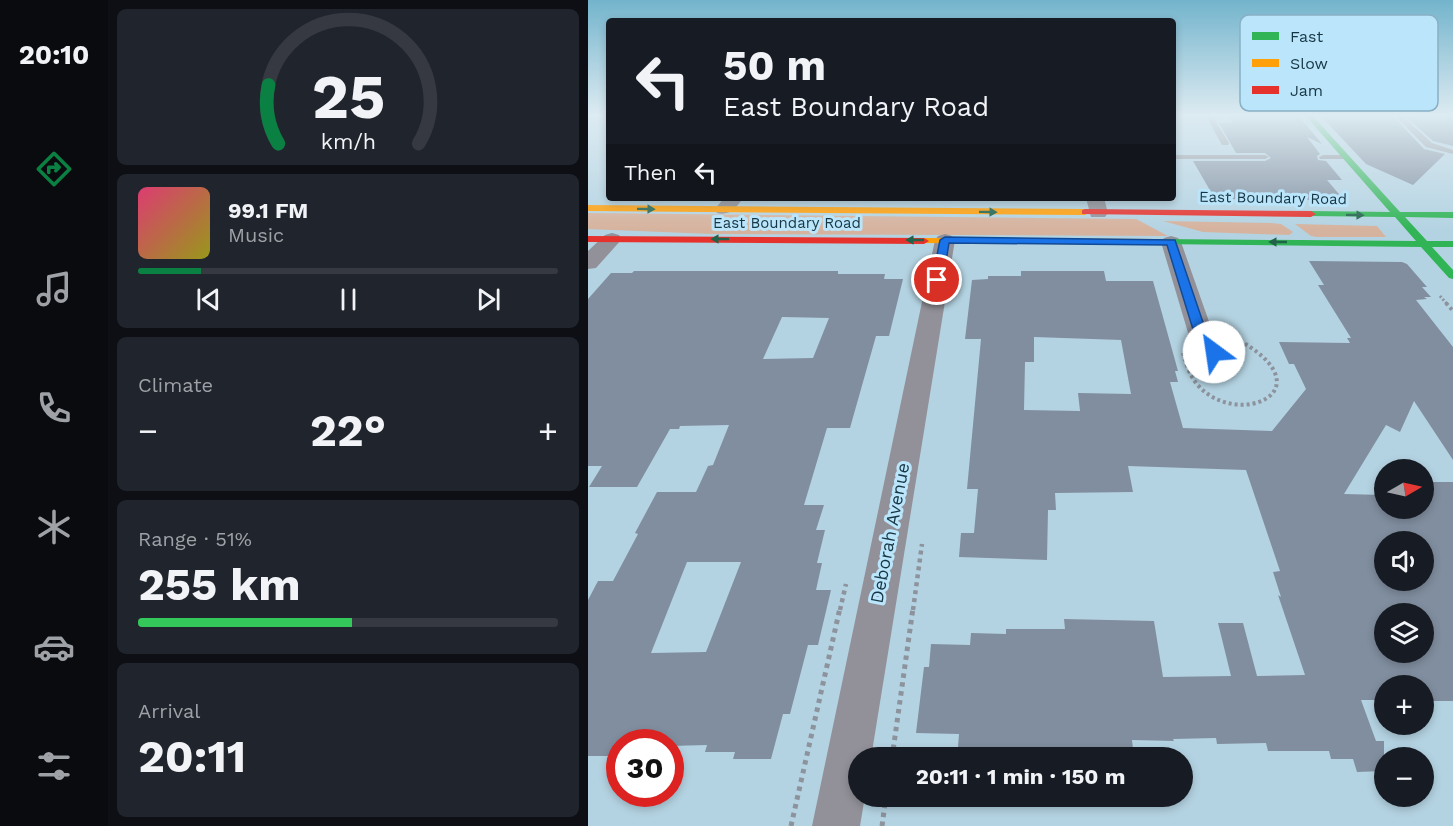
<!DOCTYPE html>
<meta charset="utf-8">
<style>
:root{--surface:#171b24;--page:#20242c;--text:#f1f3f6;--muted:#9ea1a6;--line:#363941;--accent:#0b8043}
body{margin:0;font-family:"Work Sans",sans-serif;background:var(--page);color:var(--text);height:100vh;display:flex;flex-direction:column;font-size:22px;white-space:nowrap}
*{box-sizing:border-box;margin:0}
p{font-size:20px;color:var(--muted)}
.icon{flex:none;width:33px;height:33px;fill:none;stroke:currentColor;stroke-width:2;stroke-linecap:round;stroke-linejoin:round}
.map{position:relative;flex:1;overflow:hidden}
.drawer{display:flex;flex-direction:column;gap:9px;padding:9px;background:#0d0f14;width:480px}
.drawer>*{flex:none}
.guide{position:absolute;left:18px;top:18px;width:570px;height:183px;border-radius:6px;box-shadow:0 3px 9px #0003;background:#171b24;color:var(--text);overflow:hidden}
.needle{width:39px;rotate:81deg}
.buttons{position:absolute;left:786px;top:459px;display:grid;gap:12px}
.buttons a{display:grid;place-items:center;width:60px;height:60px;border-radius:50%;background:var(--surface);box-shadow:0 3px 9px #0003;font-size:30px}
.speed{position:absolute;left:18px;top:729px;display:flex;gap:12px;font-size:30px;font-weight:700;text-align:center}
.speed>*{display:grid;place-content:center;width:78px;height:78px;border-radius:50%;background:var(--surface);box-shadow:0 3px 9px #0003;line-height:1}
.speed .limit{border:9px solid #d22;background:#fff;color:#111}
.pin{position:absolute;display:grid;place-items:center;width:51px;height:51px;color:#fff;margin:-26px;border:3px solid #fff;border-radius:50%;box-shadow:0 2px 6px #0007}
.me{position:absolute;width:66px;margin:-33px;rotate:329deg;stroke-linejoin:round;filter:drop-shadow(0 0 4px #0008)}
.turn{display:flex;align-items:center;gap:21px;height:126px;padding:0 18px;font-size:27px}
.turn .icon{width:78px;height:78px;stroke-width:2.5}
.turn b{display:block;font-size:42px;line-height:51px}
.then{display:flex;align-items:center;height:57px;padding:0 18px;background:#0003;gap:12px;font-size:22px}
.big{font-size:45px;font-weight:700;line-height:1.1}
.drawer .card{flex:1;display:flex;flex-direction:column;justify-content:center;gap:9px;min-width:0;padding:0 21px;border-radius:9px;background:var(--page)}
.drawer .dial{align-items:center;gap:0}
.dial svg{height:156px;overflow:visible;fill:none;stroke:var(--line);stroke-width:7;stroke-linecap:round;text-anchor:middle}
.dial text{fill:var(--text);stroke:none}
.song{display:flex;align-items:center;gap:18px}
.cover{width:72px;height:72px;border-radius:9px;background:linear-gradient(135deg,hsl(340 70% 55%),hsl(60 70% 35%))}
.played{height:6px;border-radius:3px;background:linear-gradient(90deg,var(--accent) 15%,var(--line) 15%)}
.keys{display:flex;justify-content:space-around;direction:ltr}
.heat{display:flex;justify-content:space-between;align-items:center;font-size:33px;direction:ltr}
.charge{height:9px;border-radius:4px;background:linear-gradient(90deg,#34c759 51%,var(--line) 0)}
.trip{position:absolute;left:260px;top:747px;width:345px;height:60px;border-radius:30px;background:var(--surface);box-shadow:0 3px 9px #0003;font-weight:700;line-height:60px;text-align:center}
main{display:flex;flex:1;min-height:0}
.tab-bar{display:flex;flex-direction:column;width:108px;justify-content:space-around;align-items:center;background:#090b0e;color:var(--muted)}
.tab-bar .icon{width:42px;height:42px}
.tab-bar .current{color:var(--accent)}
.tab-bar b{font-size:27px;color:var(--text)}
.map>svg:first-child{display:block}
.green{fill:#d6b39e}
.building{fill:#818e9f;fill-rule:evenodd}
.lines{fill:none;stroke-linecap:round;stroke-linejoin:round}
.path-far3{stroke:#8c939c;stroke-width:3;stroke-dasharray:2 2;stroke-linecap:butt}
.path-far2{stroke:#8c939c;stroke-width:4;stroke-dasharray:3 3;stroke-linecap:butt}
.path-far1{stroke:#8c939c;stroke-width:4.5;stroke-dasharray:4 4;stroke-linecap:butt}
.path{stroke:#8c939c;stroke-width:5;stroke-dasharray:4.5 4.5;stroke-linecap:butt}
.lane{fill:#929199;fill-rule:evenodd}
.street{fill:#929199;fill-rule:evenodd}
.fast{fill:#30b455;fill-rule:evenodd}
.slow{fill:#ff9f0a;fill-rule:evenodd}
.jam{fill:#e5322d;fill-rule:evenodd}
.oneway{fill:#20624a}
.route{fill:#1a73e8;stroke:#114b97;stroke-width:1.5}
.labels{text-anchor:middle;stroke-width:6;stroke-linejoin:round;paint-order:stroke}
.far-street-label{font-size:15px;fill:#173644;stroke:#bae5fa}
.street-label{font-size:18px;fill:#173644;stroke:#bae5fa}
.key{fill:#bae5fa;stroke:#89b0c3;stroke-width:1.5}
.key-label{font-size:16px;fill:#173644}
</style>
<main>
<nav class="tab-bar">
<b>20:10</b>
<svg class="icon current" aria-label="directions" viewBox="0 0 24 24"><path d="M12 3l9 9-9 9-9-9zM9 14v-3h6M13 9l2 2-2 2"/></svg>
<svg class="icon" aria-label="music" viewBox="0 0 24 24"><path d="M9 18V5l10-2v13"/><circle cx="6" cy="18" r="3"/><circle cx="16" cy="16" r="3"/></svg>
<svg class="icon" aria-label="phone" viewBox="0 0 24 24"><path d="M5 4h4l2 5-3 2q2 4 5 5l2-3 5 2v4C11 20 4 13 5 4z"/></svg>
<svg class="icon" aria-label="climate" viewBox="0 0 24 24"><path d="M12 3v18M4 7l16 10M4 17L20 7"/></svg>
<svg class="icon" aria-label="car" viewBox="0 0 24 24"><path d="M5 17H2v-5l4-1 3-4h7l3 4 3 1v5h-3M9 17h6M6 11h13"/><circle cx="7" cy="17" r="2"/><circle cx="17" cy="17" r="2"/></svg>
<svg class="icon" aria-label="filters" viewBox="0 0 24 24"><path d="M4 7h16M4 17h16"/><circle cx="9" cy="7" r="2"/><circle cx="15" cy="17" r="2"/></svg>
</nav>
<section class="drawer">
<div class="card dial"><svg viewBox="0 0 100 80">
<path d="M14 69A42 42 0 1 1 86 69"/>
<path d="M14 69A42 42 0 0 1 9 39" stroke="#0b8043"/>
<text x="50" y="56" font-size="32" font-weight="700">25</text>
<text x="50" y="72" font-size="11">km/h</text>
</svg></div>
<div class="card">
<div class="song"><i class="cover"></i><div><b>99.1 FM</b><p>Music</p></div></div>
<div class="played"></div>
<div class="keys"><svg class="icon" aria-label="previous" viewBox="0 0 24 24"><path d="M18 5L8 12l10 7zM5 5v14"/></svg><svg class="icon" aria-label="pause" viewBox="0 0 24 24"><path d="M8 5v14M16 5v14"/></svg><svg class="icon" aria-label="next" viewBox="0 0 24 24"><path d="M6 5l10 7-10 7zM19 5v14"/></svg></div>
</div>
<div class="card"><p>Climate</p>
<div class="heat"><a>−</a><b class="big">22°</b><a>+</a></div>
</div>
<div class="card"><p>Range · 51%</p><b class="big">255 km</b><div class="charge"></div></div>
<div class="card"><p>Arrival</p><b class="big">20:11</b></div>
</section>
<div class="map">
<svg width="865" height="826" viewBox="0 0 865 826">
<rect width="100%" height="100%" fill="#b4d3e2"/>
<path class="green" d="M 0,213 L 548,219 L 580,236 L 123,234 L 0,229 Z
M 575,221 L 683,223 L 693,224 L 705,232 L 701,235 L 615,232 Z
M 707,224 L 789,226 L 798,237 L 729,237 L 723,236 Z"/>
<path class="building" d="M 640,114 L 709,114 L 734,144 L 719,137 L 732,154 L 729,156 L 730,160 L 738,161 L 754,180 L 739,180 L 756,200 L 627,199 L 605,161 L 677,161 L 683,158 L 677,153 L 648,153 L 631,123 L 645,123 Z
M 731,114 L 803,114 L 836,149 L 857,154 L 825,185 L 778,164 Z
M 815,114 L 865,114 L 865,146 L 845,141 Z
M 721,261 L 814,262 L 819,264 L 839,287 L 834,287 L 843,297 L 836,297 L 839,299 L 828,300 L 865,347 L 865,460 L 826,401 L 812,432 L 798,425 L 756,494 L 796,495 L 796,508 L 836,508 L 836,482 L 865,482 L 865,701 L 836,701 L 836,686 L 796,686 L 796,700 L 773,700 L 788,741 L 796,741 L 796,771 L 769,772 L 765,759 L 743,759 L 741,751 L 680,751 L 678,743 L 629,744 L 628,738 L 585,739 L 586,741 L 544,740 L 546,758 L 414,758 L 415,748 L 370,747 L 371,734 L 328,733 L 336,667 L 341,667 L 343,644 L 382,645 L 383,633 L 418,634 L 418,629 L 477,629 L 476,619 L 566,621 L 575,677 L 643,676 L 630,623 L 655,623 L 669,676 L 717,675 L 690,595 L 693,597 L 685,572 L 692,571 L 658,470 L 540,466 L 545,492 L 467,493 L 468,510 L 460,510 L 459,560 L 371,557 L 373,533 L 386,533 L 390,489 L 379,489 L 393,339 L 377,339 L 384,280 L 400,279 L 400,276 L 433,276 L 433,271 L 516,271 L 518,281 L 565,281 L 590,371 L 587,371 L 590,382 L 582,382 L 595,428 L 684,431 L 718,389 L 706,364 L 701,364 L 691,342 L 762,343 L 759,338 L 763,338 L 730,285 L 736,285 ZM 446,337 L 533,340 L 543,394 L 490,393 L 492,411 L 436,410 L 437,362 L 446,362 ZM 796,542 L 836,542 L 836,580 L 796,580 ZM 796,614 L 836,614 L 836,652 L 796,652 Z
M 46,271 L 250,271 L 250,274 L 297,274 L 296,279 L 315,279 L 301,336 L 288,336 L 262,428 L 239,428 L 216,505 L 236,505 L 228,530 L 237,530 L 229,563 L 234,563 L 228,590 L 243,590 L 230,645 L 220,645 L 202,714 L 195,714 L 183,759 L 145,759 L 147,752 L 117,752 L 119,745 L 82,746 L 82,742 L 32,742 L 32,756 L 0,756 L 0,600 L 10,581 L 25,581 L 50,534 L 47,533 L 69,492 L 108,492 L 120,466 L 125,465 L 141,425 L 92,426 L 91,429 L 82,429 L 49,487 L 1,487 L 14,466 L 0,466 L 0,299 L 23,273 L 44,273 ZM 194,317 L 241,318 L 225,358 L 175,359 ZM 99,562 L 153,562 L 118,652 L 63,653 Z"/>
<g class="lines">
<path class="path-far3" d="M 852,296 L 859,304"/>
<path class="path-far2" d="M 858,303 L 865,311
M 595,353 C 598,363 601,374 608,383 C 647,432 744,390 647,338"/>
<path class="path-far1" d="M 252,610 L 258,584
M 325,610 L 334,544"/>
<path class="path" d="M 304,758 L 325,608
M 203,826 L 252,608
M 294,826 L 298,796"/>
<path class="lane" d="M 617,114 L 623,114 L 641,143 L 640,145 L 634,145 Z
M 805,114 L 812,114 L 844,143 L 865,150 L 865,154 L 838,147 Z
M 585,155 L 677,155 L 681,157 L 677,159 L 585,159 Z
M 735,155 L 758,155 L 762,157 L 758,159 L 732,159 L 731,157 Z"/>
<path class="street" d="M 136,198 L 155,198 C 148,208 142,216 129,213 L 127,209 Z
M 498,198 L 516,198 L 520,213 L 517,217 L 503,217 Z
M 24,233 L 31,235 L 34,239 L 8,268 L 0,269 L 0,251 L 17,235 Z
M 357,234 L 364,236 L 367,240 L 283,758 L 270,758 L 270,796 L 277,796 L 272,826 L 224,826 L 347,240 L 350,236 Z
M 583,236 L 590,238 L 593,242 L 625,333 L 651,368 L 647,375 L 638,378 L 629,375 L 601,336 L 573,242 L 576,238 Z"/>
<path class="fast" d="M 716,114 L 723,114 L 812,212 L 865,212 L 865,218 L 817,217 L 839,241 L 865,241 L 865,247 L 844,247 L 865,270 L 865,279 L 861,278 L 833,247 L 568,244 L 566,242 L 571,239 L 828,241 L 807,217 L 720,216 L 720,212 L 723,211 L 802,212 Z"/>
<path class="slow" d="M 0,205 L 497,209 L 502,212 L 497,215 L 0,211 Z
M 336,238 L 571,239 L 576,242 L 571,245 L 333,243 L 333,239 Z"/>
<path class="jam" d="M 497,209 L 723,211 L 728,214 L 723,217 L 494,214 L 494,210 Z
M 0,236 L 336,238 L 341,241 L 336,244 L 0,242 Z"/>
</g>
<defs><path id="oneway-solid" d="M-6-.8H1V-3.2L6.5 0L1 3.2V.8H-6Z" transform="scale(1.5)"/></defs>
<g class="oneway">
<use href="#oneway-solid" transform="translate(58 209) rotate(1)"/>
<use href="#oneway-solid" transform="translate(400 212) rotate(1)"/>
<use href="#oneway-solid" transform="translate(767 215) rotate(1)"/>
<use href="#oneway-solid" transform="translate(132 239) rotate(-180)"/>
<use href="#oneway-solid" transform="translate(327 240) rotate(-180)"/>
<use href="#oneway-solid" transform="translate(690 242) rotate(-180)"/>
</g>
<linearGradient id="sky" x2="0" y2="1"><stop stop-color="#73b4cc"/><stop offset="0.5" stop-color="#ddebf2"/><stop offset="1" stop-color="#ddebf2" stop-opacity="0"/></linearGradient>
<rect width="865" height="230" fill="url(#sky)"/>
<path class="route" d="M 357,237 L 587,240 L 619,334 L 632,352 L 630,355 L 621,355 L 607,336 L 579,245 L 361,243 L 355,280 L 349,283 L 344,280 L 352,240 Z"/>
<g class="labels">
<g class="far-street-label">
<text transform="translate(685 198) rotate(1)" y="5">East Boundary Road</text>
<text x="199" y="228">East Boundary Road</text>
</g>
<g class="street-label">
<text transform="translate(302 533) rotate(-79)" y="6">Deborah Avenue</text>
</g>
</g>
<rect x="652" y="15" width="198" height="96" rx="9" class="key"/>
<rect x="664" y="32" width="27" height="8" fill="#30b455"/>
<rect x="664" y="59" width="27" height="8" fill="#ff9f0a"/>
<rect x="664" y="86" width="27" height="8" fill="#e5322d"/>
<g class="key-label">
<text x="702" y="42">Fast</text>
<text x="702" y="69">Slow</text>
<text x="702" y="96">Jam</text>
</g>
</svg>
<div class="buttons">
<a><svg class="needle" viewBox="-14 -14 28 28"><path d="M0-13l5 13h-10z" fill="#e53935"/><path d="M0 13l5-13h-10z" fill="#9ea1a6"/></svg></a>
<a><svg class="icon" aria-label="sound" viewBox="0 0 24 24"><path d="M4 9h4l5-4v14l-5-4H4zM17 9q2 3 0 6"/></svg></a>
<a><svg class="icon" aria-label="layers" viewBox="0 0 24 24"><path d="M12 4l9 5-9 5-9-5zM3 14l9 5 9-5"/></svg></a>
<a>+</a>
<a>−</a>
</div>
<div class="speed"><div class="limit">30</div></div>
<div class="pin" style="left:349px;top:280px;background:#d93025"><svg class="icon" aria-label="arrive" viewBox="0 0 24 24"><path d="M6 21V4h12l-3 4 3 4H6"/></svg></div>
<svg class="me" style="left:626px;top:352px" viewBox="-20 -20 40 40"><circle r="19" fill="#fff"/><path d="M0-13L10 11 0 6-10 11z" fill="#1a73e8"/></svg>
<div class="trip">20:11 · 1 min · 150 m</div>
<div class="guide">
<div class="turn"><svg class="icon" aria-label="left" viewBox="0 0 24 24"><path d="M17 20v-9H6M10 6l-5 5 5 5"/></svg><div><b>50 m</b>East Boundary Road</div></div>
<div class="then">Then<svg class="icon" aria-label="left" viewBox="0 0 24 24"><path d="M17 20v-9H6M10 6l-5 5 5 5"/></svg></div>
</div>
</div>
</main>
